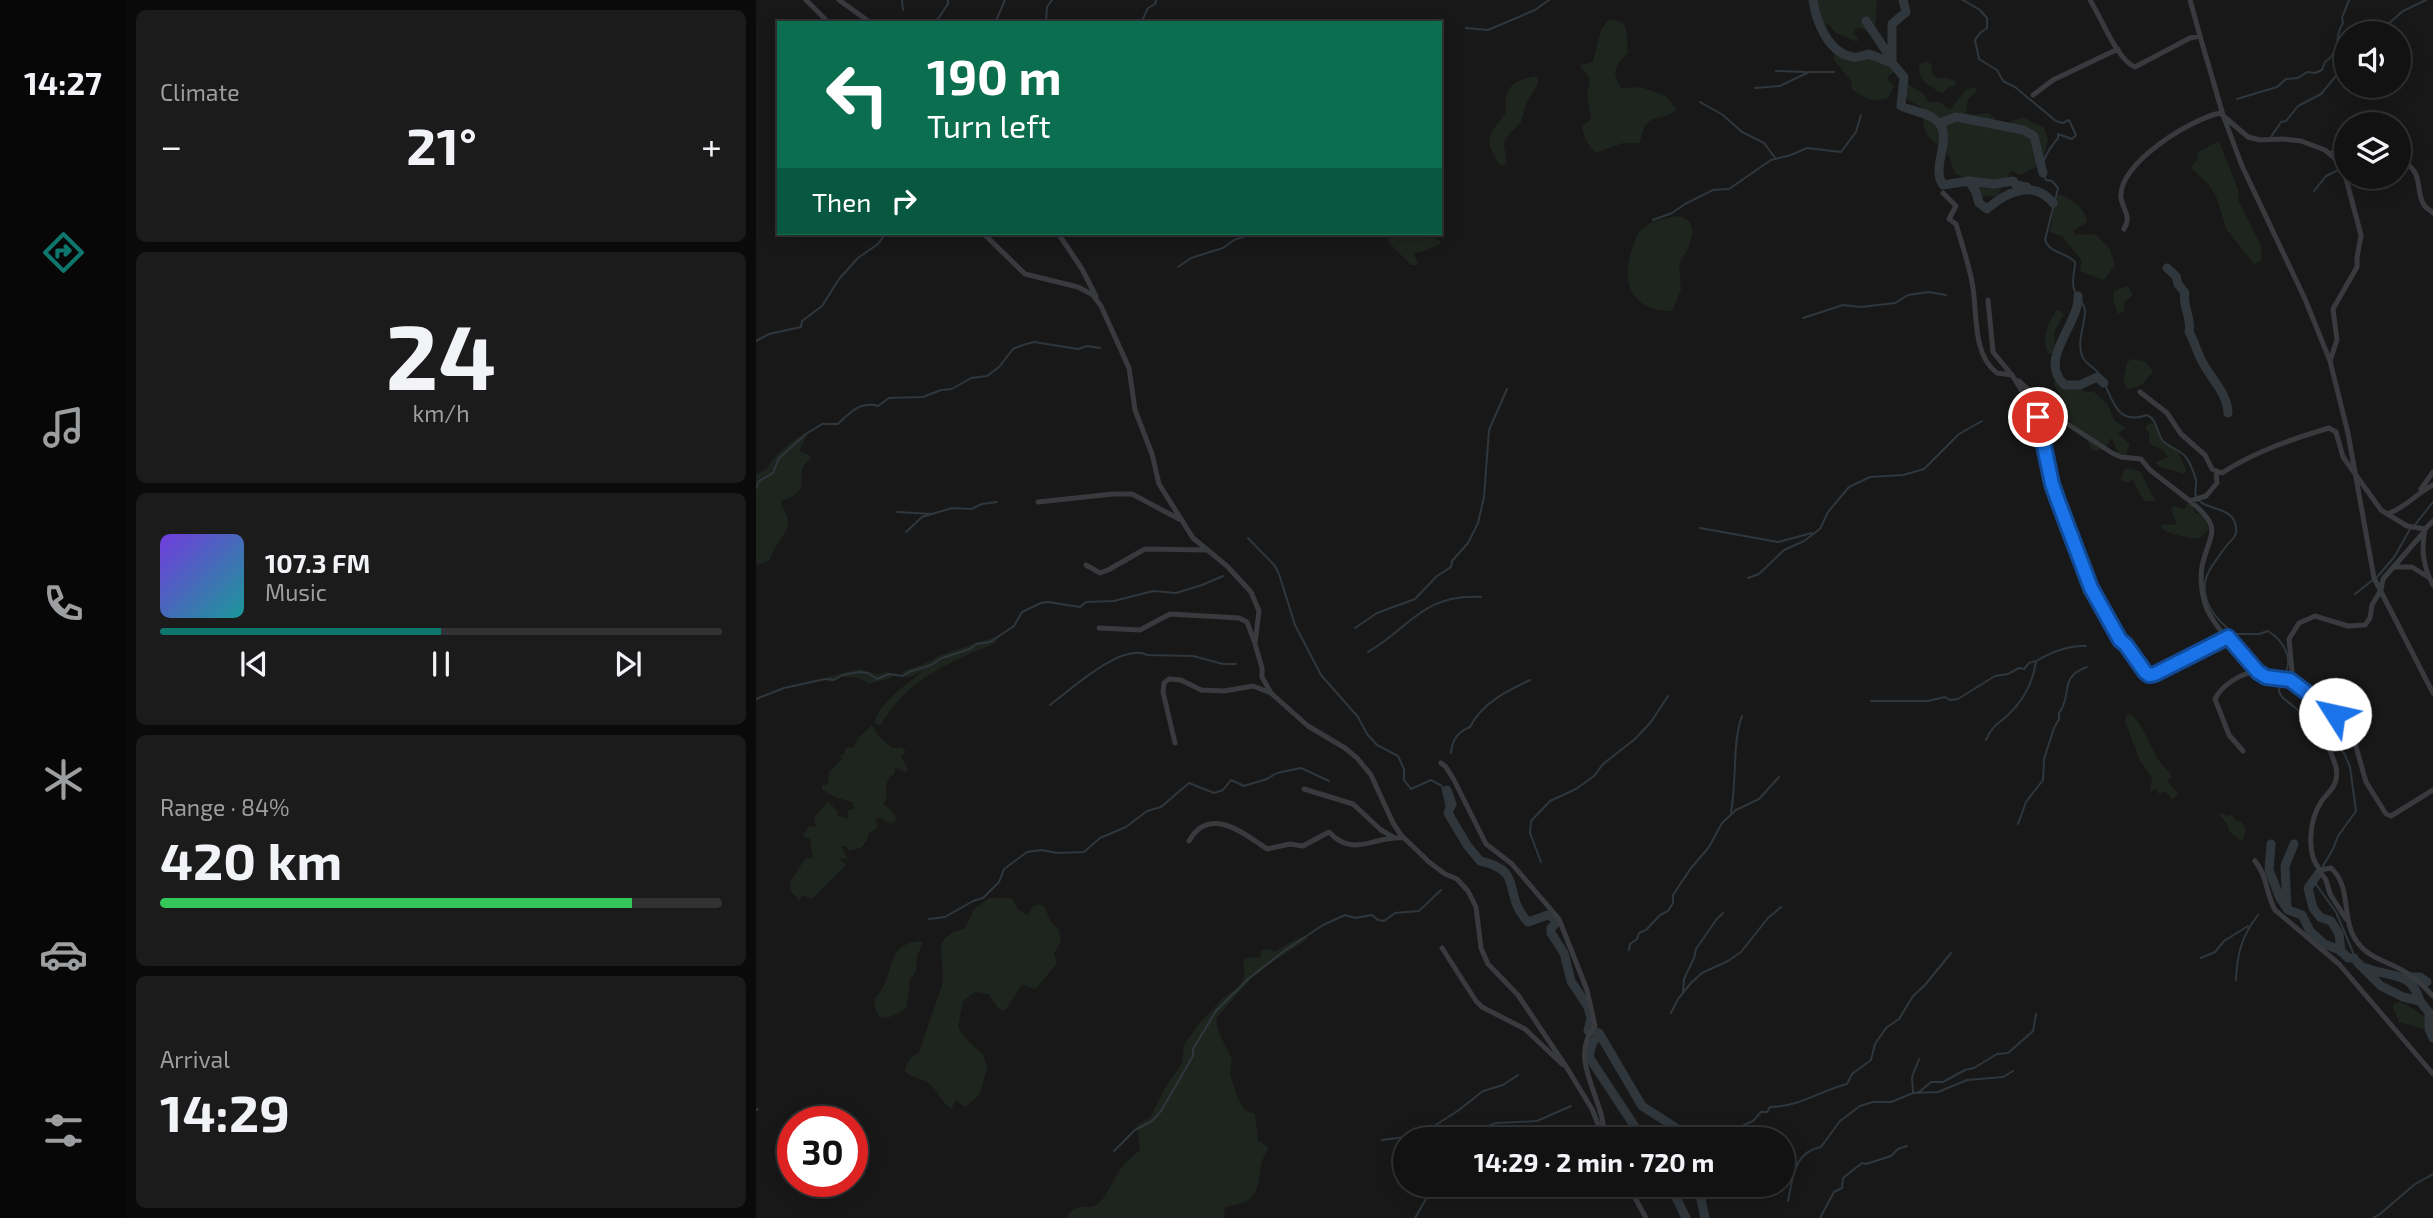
<!DOCTYPE html>
<meta charset="utf-8">
<style>
:root{--surface:#121213;--page:#1b1b1c;--text:#f1f3f6;--muted:#9c9ea0;--line:#313233;--accent:#0f766e}
body{margin:0;font-family:"Exo 2",sans-serif;background:var(--page);color:var(--text);height:100vh;display:flex;flex-direction:column;font-size:26px;white-space:nowrap}
*{box-sizing:border-box;margin:0}
p{font-size:23px;color:var(--muted)}
.icon{flex:none;width:38px;height:38px;fill:none;stroke:currentColor;stroke-width:2;stroke-linecap:round;stroke-linejoin:round}
.map{position:relative;flex:1;overflow:hidden}
.details{display:flex;flex-direction:column;gap:10px;padding:10px;background:#0a0a0a;width:630px}
.details>*{flex:none}
.hud{position:absolute;left:21px;top:21px;width:665px;height:214px;border-radius:0px;box-shadow:0 4px 18px #0003,0 0 0 2px var(--line);background:#0b6e4f;color:#fff;overflow:hidden}
.controls{position:absolute;left:1578px;top:21px;display:grid;gap:14px}
.controls a{display:grid;place-items:center;width:77px;height:77px;border-radius:50%;background:var(--surface);box-shadow:0 4px 18px #0003,0 0 0 2px var(--line);font-size:35px}
.speed{position:absolute;left:21px;top:1106px;display:flex;gap:14px;font-size:35px;font-weight:700;text-align:center}
.speed>*{display:grid;place-content:center;width:91px;height:91px;border-radius:50%;background:var(--surface);box-shadow:0 4px 18px #0003,0 0 0 2px var(--line);line-height:1}
.speed .limit{border:10px solid #d22;background:#fff;color:#111}
.pin{position:absolute;display:grid;place-items:center;width:60px;height:60px;color:#fff;margin:-30px;border:4px solid #fff;border-radius:50%;box-shadow:0 2px 7px #0007}
.me{position:absolute;width:77px;margin:-38px;rotate:305deg;stroke-linejoin:round;filter:drop-shadow(0 0 5px #0008)}
.turn{display:flex;align-items:center;gap:24px;height:147px;padding:0 35px;font-size:32px}
.turn .icon{width:91px;height:91px;stroke-width:2.5}
.turn b{display:block;font-size:49px;line-height:60px}
.then{display:flex;align-items:center;height:66px;padding:0 35px;background:#0003;gap:14px;font-size:26px}
.big{font-size:52px;font-weight:700;line-height:1.1}
.details .tile{flex:1;display:flex;flex-direction:column;justify-content:center;gap:10px;min-width:0;padding:0 24px;border-radius:10px;background:var(--page)}
.details .dial{align-items:center;gap:0}
.dial b{font-size:91px;line-height:1}
.song{display:flex;align-items:center;gap:21px}
.cover{width:84px;height:84px;border-radius:10px;background:linear-gradient(135deg,hsl(260 70% 55%),hsl(180 70% 35%))}
.played{height:7px;border-radius:4px;background:linear-gradient(90deg,var(--accent) 50%,var(--line) 50%)}
.keys{display:flex;justify-content:space-around;direction:ltr}
.heat{display:flex;justify-content:space-between;align-items:center;font-size:38px;direction:ltr}
.charge{height:10px;border-radius:5px;background:linear-gradient(90deg,#34c759 84%,var(--line) 0)}
.trip{position:absolute;left:637px;top:1127px;width:402px;height:70px;border-radius:35px;background:var(--surface);box-shadow:0 4px 18px #0003,0 0 0 2px var(--line);font-weight:700;line-height:70px;text-align:center}
main{display:flex;flex:1;min-height:0}
.tabs{display:flex;flex-direction:column;width:126px;justify-content:space-around;align-items:center;background:#070708;color:var(--muted)}
.tabs .icon{width:49px;height:49px}
.tabs .on{color:var(--accent)}
.tabs b{font-size:32px;color:var(--text)}
.map>svg:first-child{display:block}
.green{fill:#1e241e}
.lines{fill:none;stroke-linecap:round;stroke-linejoin:round}
.stream{stroke:#2f373c;stroke-width:2}
.river{stroke:#2f373c;stroke-width:9}
.street{stroke:#393a3e;stroke-width:5}
.route-casing{stroke:#114b97;stroke-width:18}
.route{stroke:#1a73e8;stroke-width:12}
</style>
<main>
<nav class="tabs">
<b>14:27</b>
<svg class="icon on" aria-label="directions" viewBox="0 0 24 24"><path d="M12 3l9 9-9 9-9-9zM9 14v-3h6M13 9l2 2-2 2"/></svg>
<svg class="icon" aria-label="music" viewBox="0 0 24 24"><path d="M9 18V5l10-2v13"/><circle cx="6" cy="18" r="3"/><circle cx="16" cy="16" r="3"/></svg>
<svg class="icon" aria-label="phone" viewBox="0 0 24 24"><path d="M5 4h4l2 5-3 2q2 4 5 5l2-3 5 2v4C11 20 4 13 5 4z"/></svg>
<svg class="icon" aria-label="climate" viewBox="0 0 24 24"><path d="M12 3v18M4 7l16 10M4 17L20 7"/></svg>
<svg class="icon" aria-label="car" viewBox="0 0 24 24"><path d="M5 17H2v-5l4-1 3-4h7l3 4 3 1v5h-3M9 17h6M6 11h13"/><circle cx="7" cy="17" r="2"/><circle cx="17" cy="17" r="2"/></svg>
<svg class="icon" aria-label="filters" viewBox="0 0 24 24"><path d="M4 7h16M4 17h16"/><circle cx="9" cy="7" r="2"/><circle cx="15" cy="17" r="2"/></svg>
</nav>
<section class="details">
<div class="tile"><p>Climate</p>
<div class="heat"><a>−</a><b class="big">21°</b><a>+</a></div>
</div>
<div class="tile dial"><b>24</b><p>km/h</p></div>
<div class="tile">
<div class="song"><i class="cover"></i><div><b>107.3 FM</b><p>Music</p></div></div>
<div class="played"></div>
<div class="keys"><svg class="icon" aria-label="previous" viewBox="0 0 24 24"><path d="M18 5L8 12l10 7zM5 5v14"/></svg><svg class="icon" aria-label="pause" viewBox="0 0 24 24"><path d="M8 5v14M16 5v14"/></svg><svg class="icon" aria-label="next" viewBox="0 0 24 24"><path d="M6 5l10 7-10 7zM19 5v14"/></svg></div>
</div>
<div class="tile"><p>Range · 84%</p><b class="big">420 km</b><div class="charge"></div></div>
<div class="tile"><p>Arrival</p><b class="big">14:29</b></div>
</section>
<div class="map">
<svg width="1677" height="1218" viewBox="0 0 1677 1218">
<rect width="100%" height="100%" fill="#181819"/>
<path class="green" d="M 1059,0 L 1121,0 L 1119,33 L 1116,35 L 1105,28 L 1101,28 L 1097,33 L 1102,38 L 1101,42 L 1080,33 L 1072,24 L 1068,28 L 1062,19 Z
M 853,19 L 866,22 L 870,29 L 872,53 C 860,66 854,70 865,88 L 885,87 L 910,96 L 921,110 C 902,125 890,108 884,143 L 867,143 L 840,153 C 832,145 827,137 826,126 L 835,119 L 831,94 L 834,78 L 823,65 L 837,62 L 845,30 Z
M 1084,53 L 1098,60 L 1115,56 L 1138,68 L 1139,71 L 1131,78 L 1138,87 L 1132,98 C 1118,103 1107,98 1096,89 L 1095,81 L 1078,60 L 1078,55 Z
M 1170,61 L 1175,64 L 1176,73 L 1181,78 L 1192,78 L 1200,82 L 1200,85 L 1193,87 L 1187,93 C 1175,88 1159,78 1164,64 Z
M 781,76 L 782,84 L 771,101 L 765,122 L 749,139 L 748,144 L 751,164 L 745,166 C 725,139 733,136 750,112 C 747,87 757,80 781,76 Z
M 1151,83 L 1166,93 L 1173,102 L 1183,102 L 1194,109 L 1211,89 L 1219,87 L 1221,91 L 1212,99 L 1210,113 L 1216,115 L 1233,113 L 1246,126 L 1266,117 L 1288,128 L 1292,139 L 1287,163 L 1265,175 L 1255,171 L 1241,196 C 1219,195 1224,206 1216,180 L 1199,174 L 1193,156 L 1172,136 L 1168,128 L 1165,107 L 1148,98 L 1146,85 Z
M 1463,141 L 1482,189 L 1483,202 L 1506,248 L 1505,260 L 1498,264 L 1470,229 L 1461,199 L 1453,185 L 1435,168 L 1442,157 L 1442,152 Z
M 1302,194 C 1314,198 1330,208 1331,222 L 1318,230 L 1319,235 L 1339,234 L 1354,249 L 1359,265 L 1348,280 L 1324,271 L 1326,261 L 1306,236 L 1294,232 L 1299,199 Z
M 921,216 L 927,217 L 934,222 L 937,232 L 932,249 L 923,264 L 925,290 L 916,311 C 881,312 865,288 874,256 C 876,248 879,237 885,230 C 894,220 908,219 921,216 Z
M 632,233 C 647,233 677,229 685,243 L 669,251 L 658,253 L 662,265 L 655,265 L 633,243 Z
M 1372,286 L 1377,295 L 1369,301 L 1368,311 L 1362,314 L 1357,300 L 1358,291 Z
M 1302,309 L 1308,314 L 1298,332 L 1300,352 L 1292,354 C 1285,339 1292,321 1302,309 Z
M 1375,359 L 1388,361 L 1397,371 C 1391,380 1384,389 1372,389 L 1367,382 L 1371,363 Z
M 1301,377 L 1330,392 L 1337,391 L 1352,405 L 1358,420 L 1370,428 L 1362,434 L 1374,444 L 1370,455 L 1362,454 L 1358,442 L 1354,438 L 1353,444 L 1341,451 L 1335,450 L 1330,437 L 1313,420 L 1310,406 L 1298,384 Z
M 1394,423 L 1398,424 L 1408,443 L 1422,452 L 1430,469 L 1429,474 L 1402,466 L 1400,462 L 1412,457 L 1407,450 L 1393,444 L 1393,434 L 1389,427 Z
M 49,434 L 51,436 L 44,449 L 45,452 L 53,455 L 55,458 L 46,468 C 45,490 49,492 25,501 L 25,505 C 44,529 19,538 14,560 L 2,565 L 0,562 L 0,475 L 12,468 C 15,458 40,436 49,434 Z
M 1371,468 L 1384,471 L 1399,501 L 1388,501 L 1376,479 L 1373,483 L 1367,481 L 1365,478 L 1368,470 Z
M 1431,504 L 1435,504 L 1440,513 L 1448,516 L 1453,529 L 1443,539 C 1433,537 1412,535 1405,528 L 1407,524 L 1421,525 L 1415,509 L 1419,506 L 1429,509 Z
M 242,636 L 242,639 L 238,644 C 192,662 150,680 125,725 L 119,724 C 117,708 154,681 167,671 L 151,678 L 146,672 L 175,661 L 182,656 Z
M 103,669 L 121,674 L 131,672 L 136,675 L 135,678 L 113,684 L 103,678 L 94,677 L 85,677 L 74,682 L 70,677 Z
M 1374,713 C 1387,724 1392,742 1401,757 C 1405,764 1411,770 1416,776 L 1411,781 L 1422,793 L 1419,798 L 1415,799 L 1410,791 L 1403,794 L 1400,789 L 1394,791 L 1396,778 L 1384,761 L 1369,721 L 1370,715 Z
M 116,725 L 124,737 L 136,748 L 146,747 L 150,752 L 145,756 L 152,769 L 149,772 L 139,767 L 139,773 C 129,781 129,787 131,799 L 127,804 L 136,811 L 141,820 L 135,824 L 125,818 L 119,819 L 122,827 L 112,834 L 111,841 L 104,848 L 93,851 L 90,846 L 85,846 L 92,860 L 85,858 L 84,860 L 90,865 L 56,899 L 45,895 L 44,901 L 34,890 L 34,882 L 49,859 L 57,858 L 54,839 L 46,836 L 53,826 L 61,827 L 58,818 L 72,801 L 82,812 L 82,816 L 93,818 L 91,811 L 99,808 L 96,802 L 78,797 L 66,789 L 66,785 L 72,784 L 73,772 L 86,759 L 84,755 L 89,754 L 89,748 L 98,747 L 102,738 Z
M 1467,813 L 1471,816 L 1475,815 L 1480,820 L 1485,822 L 1490,829 L 1487,839 L 1484,840 L 1473,831 L 1471,823 L 1463,815 Z
M 233,898 L 256,898 L 262,909 L 271,915 L 277,906 L 284,904 L 289,907 L 294,921 L 303,930 L 305,942 L 298,953 L 301,963 L 280,989 L 266,985 L 250,1009 L 247,1011 L 242,1008 L 232,994 L 219,992 L 207,1001 L 202,1027 L 213,1042 L 227,1054 L 231,1068 L 224,1094 L 209,1107 L 200,1100 L 195,1109 C 185,1102 181,1088 171,1082 C 163,1077 156,1079 149,1071 C 151,1061 154,1058 163,1052 L 187,982 L 185,943 L 195,933 L 209,928 L 218,909 Z
M 549,936 L 552,939 L 515,963 L 495,979 L 460,1018 L 463,1033 L 476,1059 L 474,1075 L 481,1096 L 489,1110 L 499,1114 L 502,1141 L 511,1146 L 512,1151 C 499,1165 509,1190 491,1201 C 484,1205 475,1205 469,1207 L 468,1218 L 310,1218 C 322,1198 332,1213 343,1203 C 350,1198 358,1178 364,1170 C 369,1162 377,1156 384,1150 L 381,1125 L 394,1118 L 410,1086 L 426,1063 L 428,1045 L 442,1025 L 469,996 L 483,987 L 489,976 L 487,961 L 489,958 L 504,957 L 505,951 L 509,949 L 520,951 L 538,940 Z
M 164,941 L 167,943 L 161,956 L 160,971 L 154,979 L 151,1007 C 137,1017 120,1028 118,1000 C 122,994 127,988 130,981 C 138,959 136,944 164,941 Z
M 1643,1002 L 1651,1005 L 1669,1017 L 1670,1023 L 1667,1029 L 1643,1022 L 1637,1008 L 1638,1003 Z"/>
<g class="lines">
<path class="stream" d="M 146,0 L 147,10
M 1207,0 L 1224,10 L 1231,18 L 1231,28 L 1224,33 L 1219,40 L 1223,59 L 1241,70 L 1247,81 L 1259,87 L 1300,121 L 1307,123 L 1313,120 L 1320,135 L 1316,139 L 1302,134 L 1302,138 C 1292,150 1282,164 1290,180 L 1296,181 L 1302,188 L 1289,240 C 1293,253 1310,252 1319,262 C 1319,271 1315,281 1318,289 C 1321,298 1330,304 1329,313 C 1328,327 1321,341 1326,356 C 1329,364 1339,367 1344,375 C 1356,393 1357,427 1391,415 C 1402,420 1400,432 1407,441 C 1413,447 1423,450 1429,456 C 1434,462 1438,473 1440,480 C 1441,485 1438,492 1440,496 C 1446,512 1477,504 1480,527 C 1482,538 1473,541 1468,549 C 1463,556 1457,564 1453,571 C 1440,596 1459,620 1479,634 L 1503,634 L 1512,631 C 1528,641 1539,660 1527,677
M 179,23 L 192,4 L 192,0
M 239,23 L 249,0
M 290,23 L 291,7 L 296,0
M 385,23 L 392,8 L 399,4 L 400,0
M 710,28 L 732,30 L 779,10 L 793,0
M 1622,33 L 1647,11 L 1670,0
M 1020,71 L 1050,72
M 999,88 L 1024,86 L 1053,72 L 1078,72
M 1481,99 L 1521,87 L 1530,79 L 1542,78 L 1551,72 L 1559,73 L 1566,70 L 1569,62 C 1587,49 1577,38 1587,23 L 1586,18 L 1593,0
M 944,102 L 967,115 L 986,132 L 1008,143 L 1020,159
M 1515,137 L 1525,122 L 1530,121 L 1542,106 L 1565,94 L 1579,77 L 1591,71
M 1558,191 L 1570,176 L 1582,170
M 897,220 L 916,213 L 929,204 L 957,190 L 973,189 L 1015,160 L 1035,155 L 1051,148 L 1085,152 L 1100,132 L 1105,115
M 422,267 L 435,258 L 467,248 L 478,240 L 498,233
M 1047,318 L 1087,305 L 1105,307 L 1139,303 L 1152,295 L 1173,292 L 1190,295
M 0,341 L 13,334 L 45,327 L 46,321 L 66,306 L 83,279 L 102,258 L 122,244 L 130,233
M 0,488 L 3,481 L 17,473 L 23,458 L 50,434 L 66,424 L 82,424 C 94,412 105,401 122,406 L 133,398 L 167,397 L 185,390 L 196,389 L 215,378 L 231,376 L 243,367 L 257,349 L 267,345 L 278,342 L 322,349 L 331,346 L 344,348
M 141,512 L 176,514
M 1658,526 L 1677,502
M 944,528 L 1022,542 L 1056,533
M 150,532 L 166,517 L 196,508 L 215,509 L 226,504 L 241,502
M 492,538 L 519,566 L 523,574 L 539,625 L 565,675 L 602,717 L 611,734 L 621,745 L 642,756 L 648,769 L 648,780 L 655,789 L 675,780 L 686,786 L 692,813
M 992,578 L 1003,574 L 1028,550 L 1048,541 L 1064,529 L 1072,512 L 1093,487 L 1114,477 L 1147,475 L 1168,469 L 1203,434 L 1226,421
M 1599,594 L 1622,576 L 1639,556 L 1654,529
M 599,628 L 621,613 L 659,599 L 681,576 L 695,567 L 696,561 L 712,543 L 722,523 L 728,497 L 733,430 L 751,389
M 612,652 C 655,627 666,594 725,597
M 1524,682 L 1523,692 L 1527,698 L 1552,718 L 1588,753 L 1594,767 L 1600,811 L 1582,836 L 1577,849 L 1567,866
M 0,699 L 28,688 L 69,679 L 78,680 L 86,675 L 103,672 L 112,673 L 121,679 L 133,674 L 147,676 L 153,672 L 175,665 L 186,658 L 214,649 L 220,644 L 234,642 L 258,626 L 266,612 L 285,603 L 292,602 L 324,607 L 330,602 L 358,601 L 397,591 L 420,593 L 446,585 L 467,576
M 1115,701 L 1172,701 L 1189,697 L 1194,700 L 1202,699 L 1239,676 L 1252,674 L 1263,668 L 1268,669 L 1273,663 L 1280,661
M 294,705 C 314,690 366,642 391,655 L 437,656 L 467,664 L 480,664
M 1230,740 C 1235,727 1242,724 1252,715 C 1268,700 1277,683 1280,661 C 1296,652 1312,645 1330,646
M 695,753 C 696,739 702,732 714,727 C 726,703 751,691 774,680
M 975,812 C 981,781 976,743 986,716
M 1262,824 L 1270,802 L 1287,780 L 1288,759 L 1298,728 L 1303,719 L 1303,713 C 1317,695 1302,677 1331,667
M 785,862 L 774,833 L 775,821 L 794,801 L 820,789 L 838,776 L 847,764 L 879,739 L 895,722 L 912,696
M 1562,874 L 1559,883 L 1580,912 L 1601,962
M 173,919 L 189,917 L 217,901 L 227,898 L 243,882 L 248,869 L 271,852 L 286,850 L 301,853 L 328,852 L 344,838 L 370,827 L 391,811 L 405,807 L 433,783 L 458,793 L 467,790 L 475,780 L 488,786 L 511,779 L 521,773 L 545,768 L 573,781
M 873,950 L 874,944 L 881,939 L 883,933 L 890,930 L 904,915 L 912,911 L 917,903 L 917,895 L 935,868 L 953,847 L 966,823 L 980,810 L 1003,799 L 1023,777
M 1445,958 L 1459,952 L 1468,941 L 1492,926
M 1480,980 C 1481,954 1486,935 1502,915
M 927,991 L 928,979 L 938,958 L 940,949 L 960,920 L 967,913
M 915,1013 L 922,999 L 935,983 L 946,973 L 972,961 L 985,952 L 1012,918 L 1025,907
M 1157,1092 L 1156,1077 L 1163,1059
M 1163,1092 L 1175,1082 L 1187,1082 L 1209,1070 L 1218,1068 L 1241,1054 L 1252,1053 L 1277,1031 L 1280,1014
M 0,1110 L 2,1109
M 699,1139 L 740,1123 L 781,1121 L 815,1106
M 983,1139 L 988,1125 L 997,1121 L 1005,1112 L 1011,1112 L 1014,1107 C 1042,1107 1066,1090 1091,1084 L 1096,1074 L 1115,1060 L 1119,1044 L 1130,1028 L 1143,1019 L 1157,996 L 1169,985 L 1195,953
M 626,1140 L 664,1135 L 703,1110 L 727,1091 L 747,1085 L 762,1075
M 358,1151 L 379,1130 L 396,1121 L 405,1111 L 437,1056 L 437,1049 L 460,1011 L 492,979 L 528,951 L 567,925 L 589,915 L 599,918 L 616,915 L 622,920 L 628,921 L 639,913 L 663,911 L 685,890
M 1032,1201 C 1037,1177 1038,1152 1065,1147 L 1084,1121 L 1104,1106 L 1117,1102 L 1135,1102 L 1157,1093 L 1182,1092 L 1211,1080 L 1247,1077 L 1257,1071
M 659,1218 L 678,1185
M 1064,1218 L 1078,1192 L 1086,1188 L 1087,1178 L 1106,1163 L 1110,1164 L 1135,1156 L 1142,1149 L 1151,1146
M 1617,1218 L 1624,1214 L 1659,1184 L 1677,1174"/>
<path class="river" d="M 1057,0 C 1060,21 1072,53 1097,57 C 1103,58 1108,55 1113,54 L 1136,63 L 1148,77 L 1145,106 C 1156,111 1168,112 1177,118 C 1202,133 1173,165 1187,185 L 1213,181 L 1220,192 L 1223,203 L 1231,209 C 1250,192 1278,179 1297,203
M 1110,21 L 1134,57
M 1136,63 L 1136,24 L 1150,12 L 1147,0
M 1184,123 L 1200,117 L 1211,119 L 1267,130 L 1278,136 L 1287,173
M 1213,181 L 1238,184 L 1257,181 L 1260,185 L 1271,187
M 1411,268 L 1420,276 L 1422,284 L 1429,293 C 1426,306 1436,318 1433,332 C 1439,342 1441,353 1447,363 C 1456,380 1471,393 1472,413
M 1322,296 C 1324,324 1280,360 1309,385 L 1324,385 L 1341,377 L 1348,383
M 691,790 L 696,804 L 692,813 L 711,845 L 724,861 C 770,871 745,893 772,922 L 792,915 L 798,918 L 800,923 L 795,928 L 795,933 L 808,953 L 815,981 L 832,1007 L 835,1018 L 832,1031 L 843,1033 L 836,1044 L 833,1057 L 887,1139
M 1515,844 L 1513,870 L 1524,898 L 1532,910 L 1546,915 L 1554,931 L 1568,944 L 1584,950 L 1592,958 L 1598,958
M 1562,874 L 1552,888 L 1557,908 L 1564,917 L 1575,921 L 1583,934 L 1585,952
M 1531,907 L 1529,866 L 1538,844
M 1601,962 L 1625,986 L 1647,997 L 1664,1001 L 1677,1018
M 1610,968 C 1634,978 1655,970 1664,1001
M 1651,977 L 1664,977 L 1671,982
M 1673,1012 L 1673,1029 L 1677,1038
M 843,1033 L 886,1106 L 928,1133 L 932,1139
M 914,1185 L 930,1218
M 942,1185 L 949,1218"/>
<path class="street" d="M 50,0 L 73,23
M 83,0 L 115,23
M 1334,0 C 1345,17 1361,60 1379,67 L 1434,38 L 1444,36 L 1467,115 L 1486,166 L 1549,299 L 1574,361 L 1592,433 L 1618,578 L 1677,693
M 1434,0 L 1444,36
M 1277,95 L 1297,80 L 1362,49
M 1573,153 L 1591,154
M 1643,159 C 1670,172 1658,189 1668,205 C 1670,208 1674,210 1677,213
M 1187,193 L 1200,206 L 1193,219 L 1200,224 C 1205,241 1213,265 1216,282 C 1222,311 1215,353 1241,373 L 1256,375 L 1282,417 L 1302,501 L 1335,588 L 1364,640 L 1370,645 L 1393,675 L 1425,662 L 1472,637
M 1368,229 C 1376,217 1367,210 1365,198 C 1361,164 1435,119 1464,113 L 1492,137 L 1504,140 L 1527,139 L 1545,141 L 1569,150 L 1582,161 L 1589,175 L 1605,235 L 1601,258 L 1601,267 L 1577,309 L 1581,340 L 1574,361
M 227,233 L 269,274 L 322,287 L 337,295 L 345,306 L 373,368 L 379,410 L 396,454 L 403,484 L 437,538 L 471,566 L 495,592 L 503,611 L 499,644 L 506,668 L 506,677 L 515,693 L 552,726 L 589,748 L 601,758 L 615,775 L 637,823 L 645,835 L 673,862 L 689,874 L 701,879 L 712,891 L 720,907 L 725,948 L 732,964 L 762,995 L 811,1068 L 836,1109 L 848,1139
M 302,233 L 326,269 L 340,296
M 1232,300 L 1237,352 L 1255,374
M 1263,381 L 1307,421 L 1356,453 L 1365,457 L 1385,459 L 1394,470 L 1434,501 L 1450,496 L 1461,483 L 1460,471
M 1384,392 L 1411,413 L 1425,434 L 1449,455 L 1456,469 L 1466,473 C 1498,452 1536,439 1573,428 L 1580,432 L 1587,457 L 1625,510 L 1651,526 L 1669,529 C 1665,550 1667,566 1677,585
M 1665,489 L 1677,472
M 1434,501 C 1468,529 1454,532 1446,566 C 1444,578 1446,593 1449,604 C 1456,626 1486,654 1501,672 L 1511,677 L 1534,680 L 1579,714 L 1599,743 L 1610,782 L 1630,814 L 1635,816 L 1677,790
M 282,502 L 357,494 L 376,494 L 423,519
M 1631,514 C 1648,509 1661,493 1677,485
M 1669,529 L 1677,521
M 330,565 L 344,573 L 352,570 L 389,549 L 451,550
M 1639,567 L 1656,567 L 1672,577
M 343,628 L 384,630 L 414,614 L 483,618 L 491,622 L 498,641
M 1530,679 L 1535,675 L 1536,670 L 1533,639 L 1543,623 L 1559,616 L 1592,626 L 1609,625 L 1614,618 L 1616,605 L 1625,590 L 1627,579 L 1668,532
M 419,743 L 407,692 L 408,683 L 413,679 L 425,680 L 445,690 L 468,691 L 497,686 L 515,693
M 1573,747 C 1576,758 1583,768 1580,779 C 1579,789 1570,794 1565,802 C 1553,821 1550,854 1564,870 L 1575,868 C 1597,888 1584,921 1602,943 C 1612,957 1629,961 1644,969 C 1657,976 1667,985 1677,996
M 1487,751 L 1473,735 L 1459,699 C 1466,685 1486,672 1501,672
M 685,763 L 690,767 L 698,780 L 730,844 L 756,864 L 803,919 L 831,990 L 839,1026 C 816,1053 837,1084 845,1114 C 847,1121 848,1129 849,1136
M 548,789 L 597,804 L 625,830 L 637,837
M 433,841 C 453,805 488,833 511,849 L 534,844 L 547,846 L 573,832 C 598,859 618,835 648,838
M 1499,861 C 1511,875 1510,894 1519,910 L 1583,964 L 1677,1074
M 1563,870 L 1570,880 L 1574,894 L 1590,919
M 686,948 L 720,1001 L 726,1007 L 769,1029 L 806,1064
M 872,1185 L 890,1218"/>
</g>
<g class="lines">
<defs>
<path id="route" d="M 1282,417 L 1296,484 L 1302,501 L 1335,588 L 1364,640 L 1370,645 L 1389,672 L 1393,675 L 1399,674 L 1472,637 L 1502,672 L 1510,677 L 1534,680 L 1579,714"/>
</defs>
<use href="#route" class="route-casing"/>
<use href="#route" class="route"/>
</g>
</svg>
<div class="controls">
<a><svg class="icon" aria-label="sound" viewBox="0 0 24 24"><path d="M4 9h4l5-4v14l-5-4H4zM17 9q2 3 0 6"/></svg></a>
<a><svg class="icon" aria-label="layers" viewBox="0 0 24 24"><path d="M12 4l9 5-9 5-9-5zM3 14l9 5 9-5"/></svg></a>
</div>
<div class="speed"><div class="limit">30</div></div>
<div class="pin" style="left:1282px;top:417px;background:#d93025"><svg class="icon" aria-label="arrive" viewBox="0 0 24 24"><path d="M6 21V4h12l-3 4 3 4H6"/></svg></div>
<svg class="me" style="left:1579px;top:714px" viewBox="-20 -20 40 40"><circle r="19" fill="#fff"/><path d="M0-13L10 11 0 6-10 11z" fill="#1a73e8"/></svg>
<div class="trip">14:29 · 2 min · 720 m</div>
<div class="hud">
<div class="turn"><svg class="icon" aria-label="left" viewBox="0 0 24 24"><path d="M17 20v-9H6M10 6l-5 5 5 5"/></svg><div><b>190 m</b>Turn left</div></div>
<div class="then">Then<svg class="icon" aria-label="right" viewBox="0 0 24 24"><path d="M7 20v-9h11M14 6l5 5-5 5"/></svg></div>
</div>
</div>
</main>
